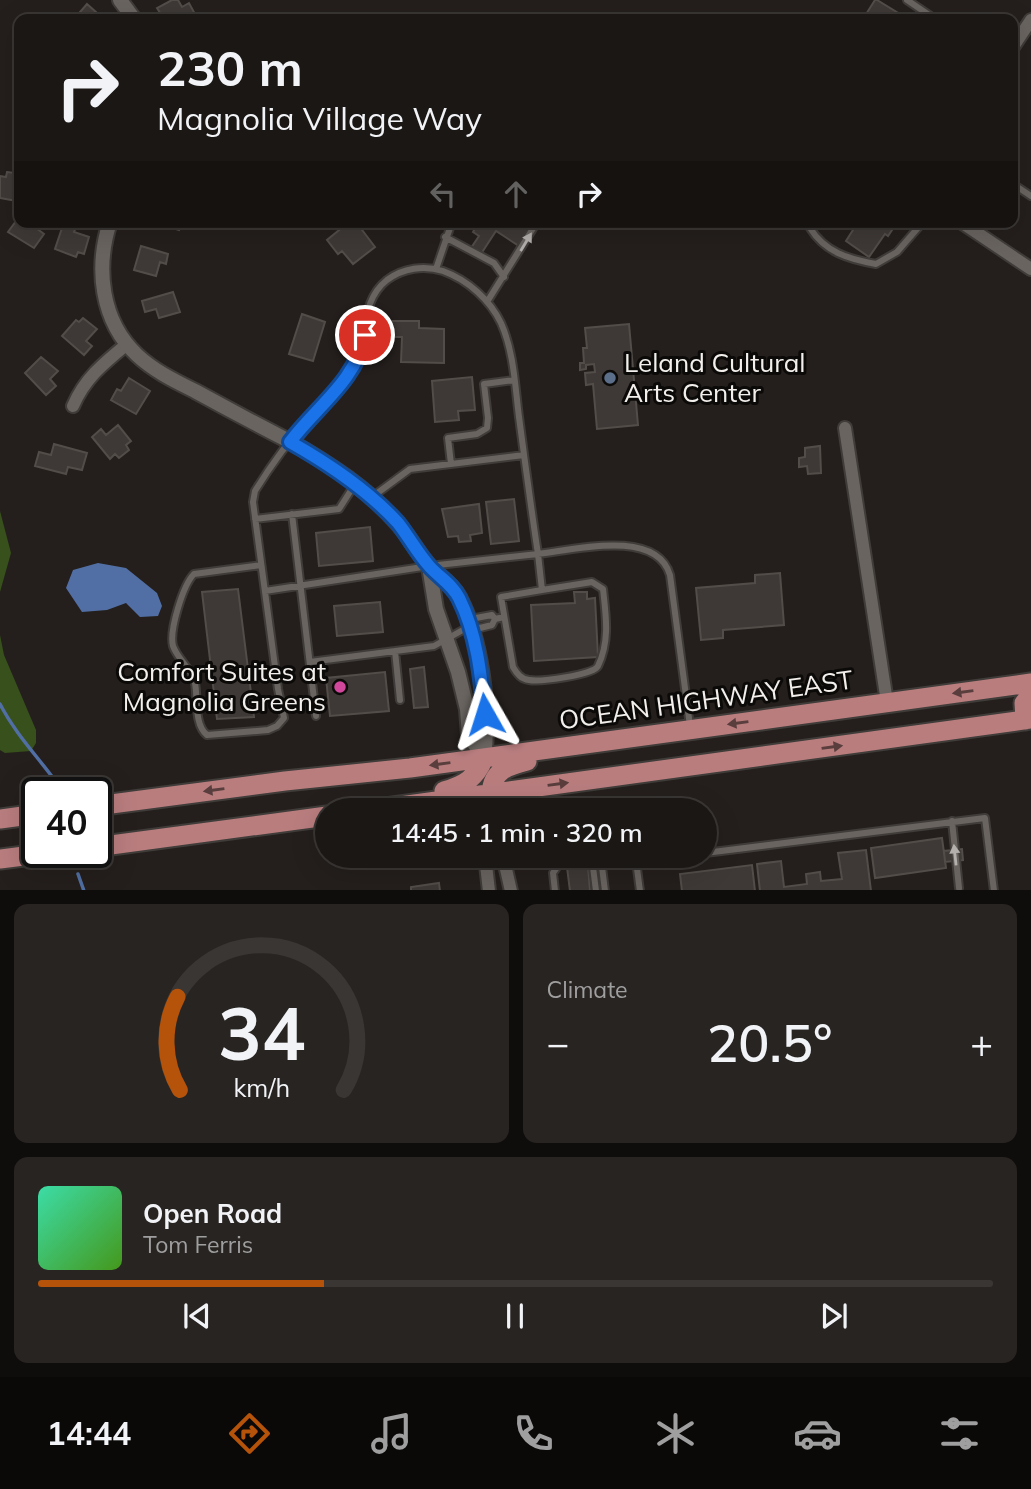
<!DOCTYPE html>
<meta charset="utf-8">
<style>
:root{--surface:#1b1715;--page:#282422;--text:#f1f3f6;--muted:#a09fa0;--line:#393634;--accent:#b45309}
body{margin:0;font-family:Mulish,sans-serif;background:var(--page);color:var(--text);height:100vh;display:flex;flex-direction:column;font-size:26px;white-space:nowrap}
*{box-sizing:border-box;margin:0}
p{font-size:23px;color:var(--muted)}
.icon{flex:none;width:38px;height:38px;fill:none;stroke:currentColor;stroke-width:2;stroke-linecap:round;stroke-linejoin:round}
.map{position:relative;height:890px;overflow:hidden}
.panel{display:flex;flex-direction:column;gap:14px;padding:14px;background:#0f0d0c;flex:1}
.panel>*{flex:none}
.top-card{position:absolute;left:14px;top:14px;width:1004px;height:214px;border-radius:14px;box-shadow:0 7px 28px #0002,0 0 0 2px var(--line);background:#1b1715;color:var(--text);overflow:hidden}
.speed{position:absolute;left:21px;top:777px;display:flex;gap:14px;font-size:35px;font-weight:700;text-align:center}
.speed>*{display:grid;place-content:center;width:91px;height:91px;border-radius:50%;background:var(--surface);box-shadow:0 7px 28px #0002,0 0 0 2px var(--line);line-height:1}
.speed .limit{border:4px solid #111;border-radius:10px;background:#fff;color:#111}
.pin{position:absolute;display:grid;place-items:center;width:60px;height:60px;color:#fff;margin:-30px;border:4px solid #fff;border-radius:50%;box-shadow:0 2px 7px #0007}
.me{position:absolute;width:77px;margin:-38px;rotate:354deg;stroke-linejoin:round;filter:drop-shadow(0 0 5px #0008)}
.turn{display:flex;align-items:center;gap:24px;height:147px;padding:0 28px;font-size:32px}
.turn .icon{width:91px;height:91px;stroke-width:2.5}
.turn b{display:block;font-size:49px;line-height:60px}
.lanes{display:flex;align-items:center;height:66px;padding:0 28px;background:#0003;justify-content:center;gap:35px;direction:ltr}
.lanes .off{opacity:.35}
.big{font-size:52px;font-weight:600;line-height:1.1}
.panel .widget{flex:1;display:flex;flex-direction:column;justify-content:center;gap:10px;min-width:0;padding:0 24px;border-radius:14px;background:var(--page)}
.panel .dial{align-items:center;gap:0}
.dial svg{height:182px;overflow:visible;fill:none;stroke:var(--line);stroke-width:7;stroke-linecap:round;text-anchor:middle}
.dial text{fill:var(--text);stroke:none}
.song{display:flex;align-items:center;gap:21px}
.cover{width:84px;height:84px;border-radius:10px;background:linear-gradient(135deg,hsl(160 70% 55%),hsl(100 70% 35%))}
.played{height:7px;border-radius:4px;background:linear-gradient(90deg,var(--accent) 30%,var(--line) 30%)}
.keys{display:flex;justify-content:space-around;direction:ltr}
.heat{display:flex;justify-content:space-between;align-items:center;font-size:38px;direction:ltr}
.panel .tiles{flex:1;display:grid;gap:14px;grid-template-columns:1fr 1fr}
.widget:last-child{grid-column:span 2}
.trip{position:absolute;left:315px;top:798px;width:402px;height:70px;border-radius:35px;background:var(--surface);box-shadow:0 7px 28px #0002,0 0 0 2px var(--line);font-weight:600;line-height:70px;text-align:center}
.menu{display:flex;height:112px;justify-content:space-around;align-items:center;background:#0b0908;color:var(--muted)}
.menu .icon{width:49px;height:49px}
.menu .on{color:var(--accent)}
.menu b{font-size:32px;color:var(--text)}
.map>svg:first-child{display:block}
.green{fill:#37501c}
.water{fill:#516fa4}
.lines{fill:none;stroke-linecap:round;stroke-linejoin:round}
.stream{stroke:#516fa4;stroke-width:3.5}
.building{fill:#3e3936;stroke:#524d49;stroke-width:2}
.service-casing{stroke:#3f3c39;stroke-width:10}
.minor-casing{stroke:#3f3c39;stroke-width:16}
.tertiary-casing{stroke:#3f3c39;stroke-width:18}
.trunk-casing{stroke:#3f3c39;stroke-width:23}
.service{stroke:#696460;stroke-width:6}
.minor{stroke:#696460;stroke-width:12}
.tertiary{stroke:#696460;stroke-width:14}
.trunk{stroke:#b97d7e;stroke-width:19}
.oneway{fill:#b4b0ad}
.oneway2{fill:#593e3d}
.route-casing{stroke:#114b97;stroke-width:18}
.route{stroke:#1a73e8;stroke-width:12}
.service-dot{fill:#5c6f8a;stroke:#0b0a08;stroke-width:2.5}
.hotel-dot{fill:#d1479c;stroke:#0b0a08;stroke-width:2.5}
.labels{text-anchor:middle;stroke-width:6;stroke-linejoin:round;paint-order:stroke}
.poi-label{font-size:26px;fill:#f2efec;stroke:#0b0a08;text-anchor:start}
.street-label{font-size:26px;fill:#f2efec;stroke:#0b0a08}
</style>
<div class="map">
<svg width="1031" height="891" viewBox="0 0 1031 891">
<rect width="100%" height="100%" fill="#241f1c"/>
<path class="green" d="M 0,511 L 11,553 L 0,592 Z
M 0,635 L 4,655 L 36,730 L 36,743 L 31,751 L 5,753 L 0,750 Z"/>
<path class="water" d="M 98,563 L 126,568 L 157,593 L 162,606 L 158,616 L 140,617 L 126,603 L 107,610 L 82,612 L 66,588 L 73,570 Z"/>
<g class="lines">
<path class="stream" d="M 0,704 C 17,737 43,762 64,793
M 78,874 L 84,891"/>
</g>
<path class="building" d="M 172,0 L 178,0 L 182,7 L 189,3 L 195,14 L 186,19 L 164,19 L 157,8 Z
M 875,0 L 877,0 L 908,19 L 863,19 Z
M 87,4 L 97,13 L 94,17 L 96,19 L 74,19 Z
M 7,172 L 15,173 L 13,188 L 18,189 L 17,201 L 0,198 L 0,176 L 6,177 Z
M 19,217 L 19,222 L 34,222 L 32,225 L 44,234 L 34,248 L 8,232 Z
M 64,222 L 76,227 L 74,232 L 89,237 L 84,254 L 78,252 L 76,257 L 55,249 Z
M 153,222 L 181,222 L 179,230 Z
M 349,222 L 356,222 L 375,247 L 353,264 L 342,251 L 338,254 L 327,240 Z
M 479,222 L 534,222 L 519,246 L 496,231 L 481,254 L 471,248 L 479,236 L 473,232 Z
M 858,222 L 893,222 L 896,224 L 888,236 L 885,234 L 869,257 L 846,241 Z
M 141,246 L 168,254 L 166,264 L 160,262 L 156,276 L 134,270 Z
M 173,292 L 180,312 L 159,318 L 156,309 L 145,312 L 142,301 Z
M 302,314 L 325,322 L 313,361 L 289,354 Z
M 83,318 L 97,329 L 86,341 L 92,346 L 84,355 L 62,336 L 76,320 L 79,322 Z
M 388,321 L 419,321 L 419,328 L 444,329 L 444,363 L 401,362 L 402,337 L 388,337 Z
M 629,324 L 638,425 L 597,429 L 593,384 L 586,385 L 585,373 L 595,372 L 594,364 L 586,365 L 586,369 L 580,370 L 580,363 L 584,363 L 583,348 L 587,348 L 585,328 Z
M 41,357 L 58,371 L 50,379 L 56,386 L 46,395 L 25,373 Z
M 472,377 L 475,410 L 458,411 L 459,420 L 435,422 L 432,381 Z
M 129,378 L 150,391 L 136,414 L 111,400 L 117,389 L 121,391 Z
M 118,425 L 131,441 L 126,445 L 129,450 L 119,458 L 115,454 L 110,459 L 92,437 L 101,429 L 106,435 Z
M 54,444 L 87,453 L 82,470 L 68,467 L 66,474 L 35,466 L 39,452 L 51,455 Z
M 820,446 L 821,473 L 808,474 L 807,466 L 799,467 L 799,458 L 805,457 L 805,448 Z
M 514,499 L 519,541 L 491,544 L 486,502 Z
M 479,504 L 482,533 L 470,535 L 471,541 L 459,542 L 458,536 L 448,537 L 442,509 Z
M 370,527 L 373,561 L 319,566 L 316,533 Z
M 780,573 L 784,625 L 723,630 L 723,638 L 701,640 L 696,588 L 755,583 L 755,575 Z
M 238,589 L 254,717 L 217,719 L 202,592 Z
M 574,592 L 587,592 L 587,599 L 595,598 L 598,657 L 534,661 L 531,605 L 575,603 Z
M 380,602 L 383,632 L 337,636 L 334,606 Z
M 424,667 L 428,707 L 414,708 L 410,669 Z
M 385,672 L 389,711 L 330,716 L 326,678 Z
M 942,838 L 946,868 L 875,878 L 871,848 Z
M 962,849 L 963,860 L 945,862 L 944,851 Z
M 866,850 L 871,891 L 760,891 L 757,864 L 781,861 L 784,887 L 807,884 L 806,874 L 820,872 L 821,881 L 842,879 L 838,853 Z
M 752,865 L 755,891 L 682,891 L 680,874 Z
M 588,866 L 590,891 L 570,891 L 567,867 Z
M 439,883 L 440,891 L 411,891 L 411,887 Z"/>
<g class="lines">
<defs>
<path id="service" d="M 907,0 L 935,19
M 1013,184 L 1031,196
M 811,222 L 810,228 C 825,252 848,259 876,264 L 897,252 L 923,222
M 445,237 L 494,263 L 504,277
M 436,269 L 452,222
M 487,302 L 537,222
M 451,464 L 448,438 L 477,434 L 487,428 L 488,418 L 484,384 L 514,380
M 372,497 L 410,469 L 524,455
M 292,514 L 316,716
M 255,519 L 339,509 L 355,484
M 261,565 L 194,574 C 183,585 169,631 173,646 C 178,660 192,669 195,683 C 198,699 194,725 207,735 L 268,730 L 277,726 L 284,718 L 278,689 L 253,502 L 255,491 C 271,465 292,437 312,414 C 327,398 344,387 354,367 C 369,338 359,302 387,280 C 403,268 424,265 443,271 C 468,280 490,300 501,323 C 514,352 515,386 519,417 C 525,462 531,508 538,554 L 429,566 L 265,591
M 542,590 L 592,582 L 603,589 C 606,616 610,641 598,666 C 594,675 540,682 529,680 C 521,679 517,674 513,667 L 501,597 L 542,590 L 538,554 C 573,550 656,528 670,575 L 690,726
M 495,619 L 492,625 L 480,628 L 470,626 L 476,618 L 492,615 L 495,619 L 504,617
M 395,651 L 400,700
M 310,662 L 434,646 L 470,626
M 952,821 L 959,888
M 705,853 L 985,818 L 994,891
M 592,859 L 596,891
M 555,891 L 553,873 L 560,863 L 592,859 L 602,867 L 605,891
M 640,891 L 636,861 L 683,856"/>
<path id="minor" d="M 1013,47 L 1031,20
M 961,222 L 1031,269
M 73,406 C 85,378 104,363 127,344
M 845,428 L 887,702
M 484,810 L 491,794 L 501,805 L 501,810
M 485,856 L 489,891
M 503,856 L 511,891"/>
<path id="tertiary" d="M 120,0 L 134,19
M 110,222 C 95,268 101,321 137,355 C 154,371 175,381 195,391 C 226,408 258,425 289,441 C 328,463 368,489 398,524 C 410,537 418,554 430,567 C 440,577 452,584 459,597 C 481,639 490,711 484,758
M 429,566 L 436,609 L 458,672 L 467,709 L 469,736 L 484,758"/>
<path id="trunk" d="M 1025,720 L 1024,703 L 1031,695
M 444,791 C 465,785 476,778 484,758
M 491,794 C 492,771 507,766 527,761
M 96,806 L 285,781 L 410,768 L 1031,683
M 371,810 L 1031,719
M 0,819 L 37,814
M 96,847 L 327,816
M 0,859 L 55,852"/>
</defs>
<use href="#service" class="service-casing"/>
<use href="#minor" class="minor-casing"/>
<use href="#tertiary" class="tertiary-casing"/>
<use href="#trunk" class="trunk-casing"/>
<use href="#service" class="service"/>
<use href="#minor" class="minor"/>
<use href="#tertiary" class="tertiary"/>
<use href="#trunk" class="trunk"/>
</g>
<defs><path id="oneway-solid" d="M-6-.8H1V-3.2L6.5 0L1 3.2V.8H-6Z" transform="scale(1.75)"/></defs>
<g class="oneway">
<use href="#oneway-solid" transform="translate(526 242) rotate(-59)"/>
<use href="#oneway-solid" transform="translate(955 855) rotate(-96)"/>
</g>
<g class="oneway2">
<use href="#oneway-solid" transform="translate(963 692) rotate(172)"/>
<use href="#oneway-solid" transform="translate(738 723) rotate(172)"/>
<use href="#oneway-solid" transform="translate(832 747) rotate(-8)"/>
<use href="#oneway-solid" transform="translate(440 764) rotate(172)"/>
<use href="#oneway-solid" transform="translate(558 784) rotate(-8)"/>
<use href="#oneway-solid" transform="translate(214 790) rotate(172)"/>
</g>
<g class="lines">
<defs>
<path id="route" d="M 365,335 C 356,381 317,406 290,442 C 329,464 368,490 398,523 C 409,537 418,554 430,567 C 440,578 452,584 459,598 C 477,634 481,675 485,714"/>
</defs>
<use href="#route" class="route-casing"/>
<use href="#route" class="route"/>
</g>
<circle class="service-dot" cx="610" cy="378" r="7"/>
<circle class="hotel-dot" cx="340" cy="687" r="7"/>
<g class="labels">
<g class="poi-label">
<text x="624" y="372">Leland Cultural<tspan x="624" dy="30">Arts Center</tspan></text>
<text x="326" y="681" text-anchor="end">Comfort Suites at<tspan x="326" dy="30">Magnolia Greens</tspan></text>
</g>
<g class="street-label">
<text transform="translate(706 700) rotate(-8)" y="9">OCEAN HIGHWAY EAST</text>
</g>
</g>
</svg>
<div class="speed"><div class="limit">40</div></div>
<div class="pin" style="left:365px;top:335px;background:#d93025"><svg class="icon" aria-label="arrive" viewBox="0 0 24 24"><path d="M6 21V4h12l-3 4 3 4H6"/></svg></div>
<svg class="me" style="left:485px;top:714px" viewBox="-20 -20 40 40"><path d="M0-17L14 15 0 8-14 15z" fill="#1a73e8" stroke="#fff" stroke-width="4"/></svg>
<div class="trip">14:45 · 1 min · 320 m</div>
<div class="top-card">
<div class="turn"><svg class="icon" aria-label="right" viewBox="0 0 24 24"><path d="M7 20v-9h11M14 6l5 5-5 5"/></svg><div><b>230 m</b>Magnolia Village Way</div></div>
<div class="lanes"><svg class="icon off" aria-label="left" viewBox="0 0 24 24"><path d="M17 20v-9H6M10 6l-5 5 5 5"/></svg><svg class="icon off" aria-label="ahead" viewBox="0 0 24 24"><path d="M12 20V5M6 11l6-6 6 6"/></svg><svg class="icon" aria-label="right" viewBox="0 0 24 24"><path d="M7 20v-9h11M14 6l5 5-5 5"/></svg></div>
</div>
</div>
<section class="panel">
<div class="tiles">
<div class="widget dial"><svg viewBox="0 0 100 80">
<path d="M14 69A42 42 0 1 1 86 69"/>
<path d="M14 69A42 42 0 0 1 13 28" stroke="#b45309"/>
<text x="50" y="56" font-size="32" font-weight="700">34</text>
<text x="50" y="72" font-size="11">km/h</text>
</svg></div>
<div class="widget"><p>Climate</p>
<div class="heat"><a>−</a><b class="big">20.5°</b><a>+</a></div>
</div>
<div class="widget">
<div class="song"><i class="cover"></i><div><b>Open Road</b><p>Tom Ferris</p></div></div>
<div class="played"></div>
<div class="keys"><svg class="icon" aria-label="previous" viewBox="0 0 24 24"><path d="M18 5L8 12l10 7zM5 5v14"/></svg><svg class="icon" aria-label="pause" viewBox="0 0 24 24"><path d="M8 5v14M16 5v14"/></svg><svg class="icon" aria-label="next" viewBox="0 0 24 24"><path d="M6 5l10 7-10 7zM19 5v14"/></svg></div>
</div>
</div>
</section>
<nav class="menu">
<b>14:44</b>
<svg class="icon on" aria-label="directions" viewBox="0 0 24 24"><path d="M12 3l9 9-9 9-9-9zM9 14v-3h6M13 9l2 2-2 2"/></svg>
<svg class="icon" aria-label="music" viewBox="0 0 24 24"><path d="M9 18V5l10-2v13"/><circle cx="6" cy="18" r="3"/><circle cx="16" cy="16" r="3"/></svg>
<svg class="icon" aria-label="phone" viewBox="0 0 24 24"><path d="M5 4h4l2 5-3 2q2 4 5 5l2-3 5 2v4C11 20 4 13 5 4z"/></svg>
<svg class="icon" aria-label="climate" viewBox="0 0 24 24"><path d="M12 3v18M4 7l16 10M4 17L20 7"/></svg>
<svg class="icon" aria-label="car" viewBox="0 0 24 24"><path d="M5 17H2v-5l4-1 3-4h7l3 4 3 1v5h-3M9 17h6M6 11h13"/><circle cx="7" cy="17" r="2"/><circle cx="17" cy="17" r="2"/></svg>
<svg class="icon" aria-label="filters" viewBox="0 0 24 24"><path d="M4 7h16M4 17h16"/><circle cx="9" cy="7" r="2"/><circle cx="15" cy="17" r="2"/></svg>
</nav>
